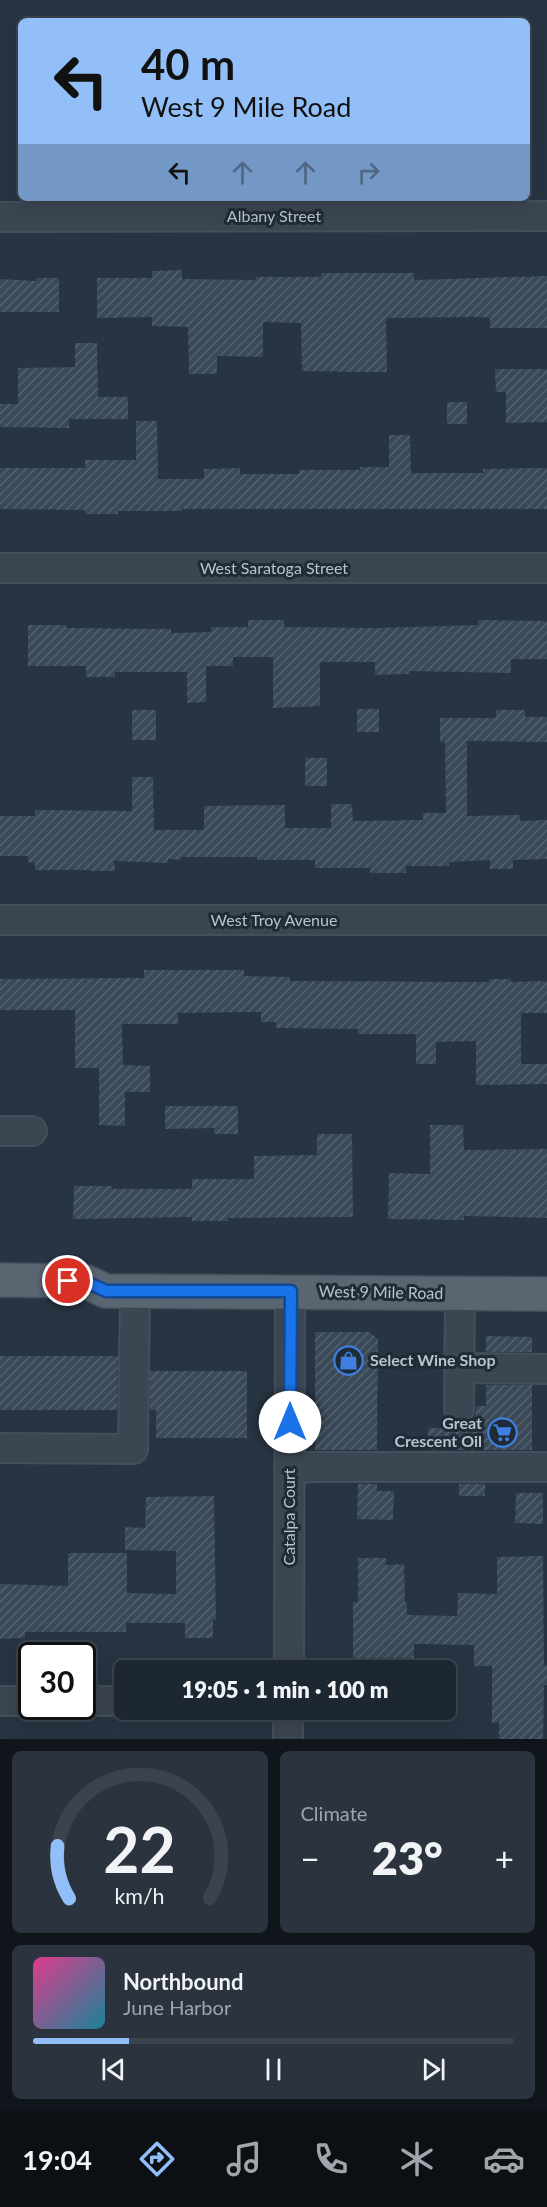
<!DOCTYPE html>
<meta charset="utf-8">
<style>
:root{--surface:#1d2732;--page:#2a333e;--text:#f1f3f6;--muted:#a0a5ac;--line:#3b444d;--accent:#92bff7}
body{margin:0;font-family:Lato,sans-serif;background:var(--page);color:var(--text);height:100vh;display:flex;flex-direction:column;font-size:22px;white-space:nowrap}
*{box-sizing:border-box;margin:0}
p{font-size:20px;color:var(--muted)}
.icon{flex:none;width:33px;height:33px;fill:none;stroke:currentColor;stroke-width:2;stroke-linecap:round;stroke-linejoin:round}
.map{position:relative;height:1739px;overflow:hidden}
.sheet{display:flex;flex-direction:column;gap:12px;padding:12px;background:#10151c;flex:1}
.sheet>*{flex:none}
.top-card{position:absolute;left:18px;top:18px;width:512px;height:183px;border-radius:9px;box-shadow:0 6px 24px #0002,0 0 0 2px var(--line);background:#92bff7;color:#111;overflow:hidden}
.speed{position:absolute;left:18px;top:1642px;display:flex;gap:12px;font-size:30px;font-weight:700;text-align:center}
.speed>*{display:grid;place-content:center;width:78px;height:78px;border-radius:50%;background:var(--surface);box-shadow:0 6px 24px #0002,0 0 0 2px var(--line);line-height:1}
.speed .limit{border:3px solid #111;border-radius:9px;background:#fff;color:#111}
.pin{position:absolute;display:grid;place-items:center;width:51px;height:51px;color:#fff;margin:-26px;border:3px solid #fff;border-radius:50%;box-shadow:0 2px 6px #0007}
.me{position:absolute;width:66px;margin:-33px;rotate:0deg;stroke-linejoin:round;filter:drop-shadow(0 0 4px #0008)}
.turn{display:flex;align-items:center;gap:21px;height:126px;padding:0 24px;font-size:27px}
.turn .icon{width:78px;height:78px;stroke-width:2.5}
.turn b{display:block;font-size:42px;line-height:51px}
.lanes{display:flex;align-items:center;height:57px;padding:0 24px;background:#0003;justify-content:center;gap:30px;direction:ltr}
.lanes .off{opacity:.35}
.big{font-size:45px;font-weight:800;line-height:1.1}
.sheet .tile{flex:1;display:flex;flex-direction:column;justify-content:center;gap:9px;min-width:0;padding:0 21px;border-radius:9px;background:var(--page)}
.sheet .dial{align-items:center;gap:0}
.dial svg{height:156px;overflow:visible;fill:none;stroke:var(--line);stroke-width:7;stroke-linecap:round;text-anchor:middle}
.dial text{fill:var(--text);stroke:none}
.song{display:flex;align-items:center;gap:18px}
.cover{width:72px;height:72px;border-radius:9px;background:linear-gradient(135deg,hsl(330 70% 55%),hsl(190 70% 35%))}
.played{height:6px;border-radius:3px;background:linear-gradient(90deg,var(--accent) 20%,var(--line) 20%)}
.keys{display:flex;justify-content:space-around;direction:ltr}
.heat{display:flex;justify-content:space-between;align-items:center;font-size:33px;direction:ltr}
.sheet .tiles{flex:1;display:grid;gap:12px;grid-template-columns:1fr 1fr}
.tile:last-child{grid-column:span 2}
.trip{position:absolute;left:114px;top:1660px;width:342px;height:60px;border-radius:9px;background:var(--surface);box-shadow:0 6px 24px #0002,0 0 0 2px var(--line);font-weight:800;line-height:60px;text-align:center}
.dock{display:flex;height:96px;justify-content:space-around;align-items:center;background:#0c1014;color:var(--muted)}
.dock .icon{width:42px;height:42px}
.dock .selected{color:var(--accent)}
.dock b{font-size:27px;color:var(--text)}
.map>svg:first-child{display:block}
.building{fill:url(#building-hatch)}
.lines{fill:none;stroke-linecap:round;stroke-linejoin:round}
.minor-casing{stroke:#454f5b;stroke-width:32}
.major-casing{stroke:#454f5b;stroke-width:36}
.minor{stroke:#3b4652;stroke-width:28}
.major{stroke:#5a6572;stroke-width:33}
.route-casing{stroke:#114b97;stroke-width:15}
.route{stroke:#1a73e8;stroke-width:10}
.labels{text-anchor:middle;stroke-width:6;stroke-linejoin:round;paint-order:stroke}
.street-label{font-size:16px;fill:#b9c1cc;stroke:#202b38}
.poi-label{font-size:16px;font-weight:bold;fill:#b9c1cc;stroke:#202b38;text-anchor:start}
</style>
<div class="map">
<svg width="547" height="1739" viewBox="0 0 547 1739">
<defs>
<pattern id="building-hatch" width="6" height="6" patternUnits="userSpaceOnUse" patternTransform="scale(1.5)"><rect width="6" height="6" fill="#394958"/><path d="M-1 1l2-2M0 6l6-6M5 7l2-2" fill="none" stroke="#54616f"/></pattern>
</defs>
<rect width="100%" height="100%" fill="#273442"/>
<path class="building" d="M 182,270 L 182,279 L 256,280 L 255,277 L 321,277 L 321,273 L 414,273 L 414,280 L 547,276 L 547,328 L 490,328 L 490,318 L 477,317 L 386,318 L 387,372 L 361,372 L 302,371 L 301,323 L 263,322 L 263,357 L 217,356 L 217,374 L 189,374 L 188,327 L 152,326 L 152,317 L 97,318 L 97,278 L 152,278 L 152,271 Z
M 37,278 L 59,278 L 59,312 L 0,312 L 0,279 L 36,281 Z
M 75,343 L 97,343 L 98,397 L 128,397 L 128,419 L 69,419 L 69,428 L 0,427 L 0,404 L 18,404 L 18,368 L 75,367 Z
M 495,369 L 547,369 L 547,422 L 506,423 L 506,392 L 496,392 Z
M 447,402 L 467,402 L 467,424 L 447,424 Z
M 136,421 L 157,421 L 158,479 L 204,479 L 204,469 L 240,468 L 240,474 L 299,474 L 299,470 L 360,470 L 360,467 L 389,467 L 389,435 L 410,435 L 411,473 L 483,473 L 483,469 L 547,468 L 547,509 L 182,509 L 182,511 L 118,511 L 118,514 L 85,514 L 85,510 L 0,509 L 0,468 L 85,468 L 85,460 L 136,460 Z
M 248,620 L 284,620 L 284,627 L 375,628 L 478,625 L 478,620 L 547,621 L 547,659 L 511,659 L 511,673 L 409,671 L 409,674 L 375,675 L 375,662 L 320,662 L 320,706 L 273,708 L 273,657 L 233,657 L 233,666 L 206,666 L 206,702 L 187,703 L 187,672 L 115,672 L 115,677 L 86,677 L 86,666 L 28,666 L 28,625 L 66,625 L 66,628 L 171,629 L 171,633 L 211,632 L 211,627 L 248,627 Z
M 357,709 L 379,709 L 379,732 L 357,732 Z
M 132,710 L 156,710 L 156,740 L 132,740 Z
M 496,710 L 525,710 L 525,717 L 547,717 L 547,742 L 467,741 L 467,816 L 520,815 L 520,821 L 547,820 L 547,859 L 513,860 L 513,869 L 490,869 L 490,860 L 449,862 L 449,866 L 406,866 L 406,873 L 370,873 L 370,868 L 315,868 L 315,860 L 257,860 L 257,857 L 181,857 L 181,860 L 168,859 L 168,863 L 114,861 L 115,871 L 91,871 L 91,870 L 35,870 L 35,863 L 28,862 L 28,856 L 0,856 L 0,816 L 35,816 L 35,810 L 132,811 L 132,777 L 153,777 L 154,830 L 204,830 L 204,806 L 285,805 L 285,828 L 331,828 L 331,804 L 352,804 L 353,821 L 423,820 L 423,813 L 446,813 L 445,742 L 440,742 L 440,718 L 496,718 Z
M 305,758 L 327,758 L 327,786 L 305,786 Z
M 144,970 L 244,970 L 244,976 L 290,977 L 290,981 L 489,982 L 489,979 L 511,979 L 511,982 L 547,981 L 547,1013 L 521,1013 L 521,1064 L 547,1064 L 547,1084 L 476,1085 L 476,1041 L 436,1042 L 436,1064 L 416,1064 L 416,1034 L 358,1034 L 358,1029 L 276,1028 L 276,1022 L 261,1022 L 261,1012 L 178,1013 L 178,1024 L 122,1024 L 123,1065 L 150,1066 L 150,1092 L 125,1092 L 125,1126 L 99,1125 L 99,1068 L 75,1068 L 75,1010 L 0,1010 L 0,979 L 144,978 Z
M 165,1106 L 238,1106 L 238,1134 L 214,1134 L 214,1128 L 165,1129 Z
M 430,1125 L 463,1125 L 464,1150 L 547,1149 L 547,1218 L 464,1216 L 464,1220 L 388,1219 L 389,1173 L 430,1174 Z
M 317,1134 L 352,1134 L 353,1217 L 228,1218 L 228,1221 L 192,1221 L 192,1217 L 73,1219 L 74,1186 L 112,1186 L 112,1189 L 192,1189 L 192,1179 L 254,1179 L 254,1156 L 317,1155 Z
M 315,1332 L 369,1332 L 378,1339 L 377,1450 L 315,1450 Z
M 486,1336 L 532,1337 L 532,1352 L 486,1352 Z
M 0,1356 L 118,1356 L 117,1410 L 0,1410 Z
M 150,1371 L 247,1371 L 247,1438 L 156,1438 L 156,1410 L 150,1410 Z
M 486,1385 L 532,1385 L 532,1450 L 428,1450 L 428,1428 L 475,1428 L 476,1406 L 486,1406 Z
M 358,1484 L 377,1484 L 377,1491 L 394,1491 L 393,1520 L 357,1519 Z
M 459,1484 L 485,1484 L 485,1496 L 459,1496 Z
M 516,1493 L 543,1493 L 543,1524 L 515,1523 Z
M 214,1496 L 216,1620 L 213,1619 L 213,1638 L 185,1638 L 185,1623 L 126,1623 L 126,1632 L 25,1632 L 25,1638 L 0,1639 L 0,1584 L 68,1586 L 68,1553 L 127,1553 L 127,1593 L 176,1594 L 176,1551 L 125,1550 L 125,1527 L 145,1528 L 146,1497 Z
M 543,1556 L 544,1665 L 547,1665 L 547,1685 L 544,1685 L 543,1739 L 499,1739 L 499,1722 L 492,1723 L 492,1666 L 474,1666 L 474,1645 L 414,1644 L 414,1671 L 353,1671 L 353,1602 L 358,1602 L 358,1558 L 386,1558 L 386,1565 L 404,1564 L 405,1602 L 407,1602 L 407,1615 L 457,1616 L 458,1593 L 497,1594 L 497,1557 Z"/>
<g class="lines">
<defs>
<path id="minor" d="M 0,217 L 547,216
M 0,568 L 547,568
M 0,920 L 547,920
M 0,1131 L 32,1131
M 459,1368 L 547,1369
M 459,1409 L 460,1293
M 0,1448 L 133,1449 L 135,1291
M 289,1469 L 313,1467 L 547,1467
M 289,1671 L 290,1291
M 0,1701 L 32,1701
M 82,1701 L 124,1701
M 288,1739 L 288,1710"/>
<path id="major" d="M 0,1280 L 84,1281 L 106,1291 L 547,1294"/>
</defs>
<use href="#minor" class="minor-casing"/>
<use href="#major" class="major-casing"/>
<use href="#minor" class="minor"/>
<use href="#major" class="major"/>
</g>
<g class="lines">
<defs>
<path id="route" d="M 68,1281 L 84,1281 L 106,1291 L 291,1291 L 290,1422"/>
</defs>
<use href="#route" class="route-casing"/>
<use href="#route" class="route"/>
</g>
<defs>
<symbol id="shop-ring" viewBox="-11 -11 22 22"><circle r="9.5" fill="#202b38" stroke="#3f7fe0" stroke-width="1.5"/><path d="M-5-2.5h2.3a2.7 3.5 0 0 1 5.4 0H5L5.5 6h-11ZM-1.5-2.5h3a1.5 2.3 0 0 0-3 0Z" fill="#3f7fe0"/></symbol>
<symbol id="supermarket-ring" viewBox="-11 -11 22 22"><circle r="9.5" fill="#202b38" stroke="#3f7fe0" stroke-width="1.5"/><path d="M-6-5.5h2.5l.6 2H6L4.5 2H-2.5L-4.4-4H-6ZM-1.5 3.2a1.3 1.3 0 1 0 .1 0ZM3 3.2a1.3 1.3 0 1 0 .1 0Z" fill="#3f7fe0"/></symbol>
</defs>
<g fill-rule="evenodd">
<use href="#shop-ring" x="332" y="1344" width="33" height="33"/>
<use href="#supermarket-ring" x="486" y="1416" width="33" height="33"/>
</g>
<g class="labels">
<g class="street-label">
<text x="274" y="222">Albany Street</text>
<text x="274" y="574">West Saratoga Street</text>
<text x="274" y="926">West Troy Avenue</text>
<text transform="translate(381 1292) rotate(1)" y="6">West 9 Mile Road</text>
<text transform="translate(289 1517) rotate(-90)" y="6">Catalpa Court</text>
</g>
<g class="poi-label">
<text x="370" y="1366">Select Wine Shop</text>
<text x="482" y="1429" text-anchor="end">Great<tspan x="482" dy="18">Crescent Oil</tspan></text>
</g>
</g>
</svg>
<div class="speed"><div class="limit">30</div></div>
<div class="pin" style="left:68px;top:1281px;background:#d93025"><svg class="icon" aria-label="arrive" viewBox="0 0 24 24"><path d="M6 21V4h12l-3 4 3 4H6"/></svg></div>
<svg class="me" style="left:290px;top:1422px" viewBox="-20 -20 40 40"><circle r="19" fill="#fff"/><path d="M0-13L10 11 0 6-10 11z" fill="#1a73e8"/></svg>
<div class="trip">19:05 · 1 min · 100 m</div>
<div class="top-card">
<div class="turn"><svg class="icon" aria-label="left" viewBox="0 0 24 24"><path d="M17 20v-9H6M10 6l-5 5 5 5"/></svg><div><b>40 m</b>West 9 Mile Road</div></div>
<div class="lanes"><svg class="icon" aria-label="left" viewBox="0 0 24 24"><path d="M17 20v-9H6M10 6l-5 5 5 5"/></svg><svg class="icon off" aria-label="ahead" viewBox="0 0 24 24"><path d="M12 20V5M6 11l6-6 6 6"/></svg><svg class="icon off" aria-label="ahead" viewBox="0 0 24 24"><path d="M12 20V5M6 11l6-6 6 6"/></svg><svg class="icon off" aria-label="right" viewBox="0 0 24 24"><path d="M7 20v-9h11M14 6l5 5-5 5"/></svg></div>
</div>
</div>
<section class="sheet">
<div class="tiles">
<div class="tile dial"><svg viewBox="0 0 100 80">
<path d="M14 69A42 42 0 1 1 86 69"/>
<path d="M14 69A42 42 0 0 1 8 42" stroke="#92bff7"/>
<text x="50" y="56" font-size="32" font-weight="700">22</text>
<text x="50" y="72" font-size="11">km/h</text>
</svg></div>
<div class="tile"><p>Climate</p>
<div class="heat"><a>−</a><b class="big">23°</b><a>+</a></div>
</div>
<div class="tile">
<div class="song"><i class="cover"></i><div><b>Northbound</b><p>June Harbor</p></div></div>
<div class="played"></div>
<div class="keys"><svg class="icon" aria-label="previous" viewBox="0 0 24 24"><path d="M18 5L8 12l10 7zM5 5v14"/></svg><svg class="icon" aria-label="pause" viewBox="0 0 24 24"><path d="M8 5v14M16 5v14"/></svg><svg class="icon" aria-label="next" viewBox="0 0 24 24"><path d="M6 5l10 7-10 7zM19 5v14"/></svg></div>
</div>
</div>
</section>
<nav class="dock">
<b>19:04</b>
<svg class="icon selected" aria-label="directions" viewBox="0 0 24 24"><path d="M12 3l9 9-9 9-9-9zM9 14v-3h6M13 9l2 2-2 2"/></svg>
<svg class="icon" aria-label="music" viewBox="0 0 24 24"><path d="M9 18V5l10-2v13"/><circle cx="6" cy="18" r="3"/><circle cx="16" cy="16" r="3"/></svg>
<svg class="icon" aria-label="phone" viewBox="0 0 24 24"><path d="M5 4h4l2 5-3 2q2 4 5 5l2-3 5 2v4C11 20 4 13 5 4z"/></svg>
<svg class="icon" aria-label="climate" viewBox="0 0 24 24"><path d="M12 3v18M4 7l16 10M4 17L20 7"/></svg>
<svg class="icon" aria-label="car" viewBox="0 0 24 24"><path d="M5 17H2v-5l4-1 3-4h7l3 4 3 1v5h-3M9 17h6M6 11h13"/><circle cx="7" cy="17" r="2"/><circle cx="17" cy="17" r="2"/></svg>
</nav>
